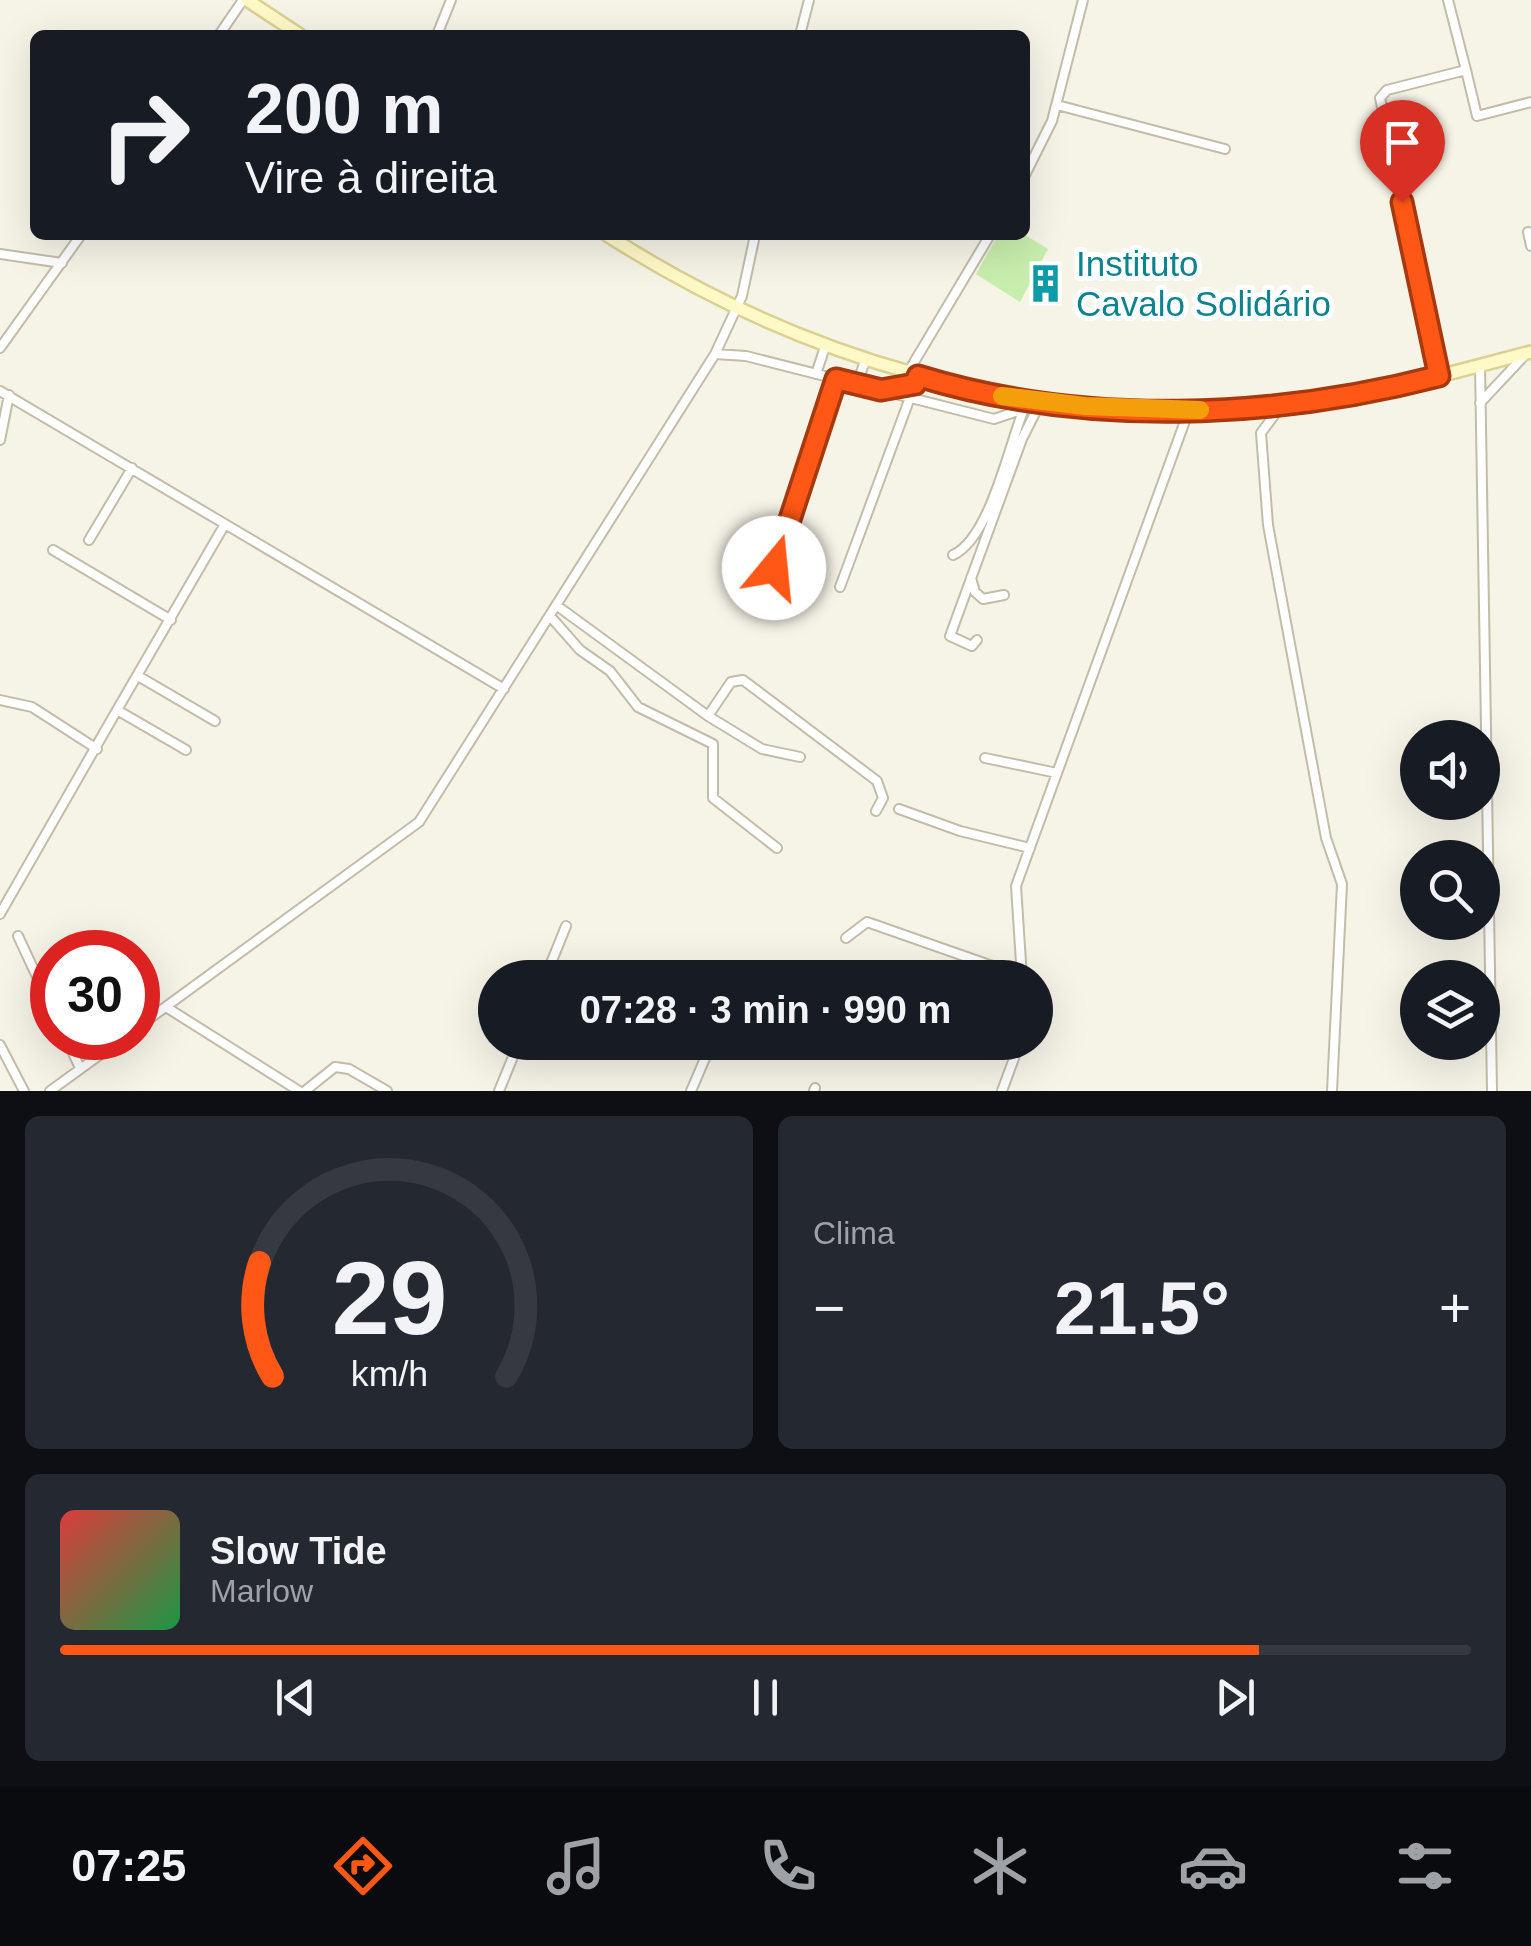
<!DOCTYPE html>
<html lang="pt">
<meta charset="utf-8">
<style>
:root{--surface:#171b24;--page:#242831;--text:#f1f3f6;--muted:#9ea1a6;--line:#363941;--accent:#ff5715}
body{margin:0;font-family:Helvetica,sans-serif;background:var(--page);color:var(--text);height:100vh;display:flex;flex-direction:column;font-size:38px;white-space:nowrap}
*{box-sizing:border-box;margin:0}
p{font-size:32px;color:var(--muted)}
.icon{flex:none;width:55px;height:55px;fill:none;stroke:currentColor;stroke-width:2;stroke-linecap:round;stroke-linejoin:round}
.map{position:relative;height:1091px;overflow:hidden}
.details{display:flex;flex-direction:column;gap:25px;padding:25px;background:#0d0f14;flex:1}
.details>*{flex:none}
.guide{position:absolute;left:30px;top:30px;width:1000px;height:210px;border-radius:15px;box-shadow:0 10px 40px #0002;background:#171b24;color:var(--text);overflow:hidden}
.buttons{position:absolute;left:1400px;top:720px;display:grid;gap:20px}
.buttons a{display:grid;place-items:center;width:100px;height:100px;border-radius:50%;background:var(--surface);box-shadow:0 10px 40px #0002;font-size:50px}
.speed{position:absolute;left:30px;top:930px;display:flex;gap:20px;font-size:50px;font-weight:700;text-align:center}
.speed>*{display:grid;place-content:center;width:130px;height:130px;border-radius:50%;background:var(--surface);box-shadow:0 10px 40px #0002;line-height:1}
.speed .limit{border:15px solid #d22;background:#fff;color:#111}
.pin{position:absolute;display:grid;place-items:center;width:85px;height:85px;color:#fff;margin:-102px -42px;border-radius:50% 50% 50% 0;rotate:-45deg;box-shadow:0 0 10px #0007}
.pin .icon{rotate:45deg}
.me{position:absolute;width:110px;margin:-55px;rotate:17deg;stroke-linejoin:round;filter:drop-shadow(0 0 8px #0008)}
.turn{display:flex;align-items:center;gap:35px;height:210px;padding:0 50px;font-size:45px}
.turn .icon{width:130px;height:130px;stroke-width:2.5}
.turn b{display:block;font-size:70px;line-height:85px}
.big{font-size:75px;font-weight:700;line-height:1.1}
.details .card{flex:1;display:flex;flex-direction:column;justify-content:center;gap:15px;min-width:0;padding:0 35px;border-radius:15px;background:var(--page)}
.details .dial{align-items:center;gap:0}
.dial svg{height:260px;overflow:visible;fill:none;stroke:var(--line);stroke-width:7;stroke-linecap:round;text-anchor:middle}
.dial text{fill:var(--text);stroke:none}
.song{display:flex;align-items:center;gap:30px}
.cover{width:120px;height:120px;border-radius:15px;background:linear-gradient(135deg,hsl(0 70% 55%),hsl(140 70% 35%))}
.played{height:10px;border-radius:5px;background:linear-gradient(90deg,var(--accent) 85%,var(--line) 85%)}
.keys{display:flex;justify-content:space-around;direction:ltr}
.heat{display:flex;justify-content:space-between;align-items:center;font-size:55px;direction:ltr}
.details .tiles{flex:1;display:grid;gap:25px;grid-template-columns:1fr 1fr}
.card:last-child{grid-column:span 2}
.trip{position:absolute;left:478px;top:960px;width:575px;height:100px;border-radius:50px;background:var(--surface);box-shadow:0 10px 40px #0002;font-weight:700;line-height:100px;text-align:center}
.dock{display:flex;height:160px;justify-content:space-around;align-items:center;background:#090b0e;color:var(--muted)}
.dock .icon{width:70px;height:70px}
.dock .selected{color:var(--accent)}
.dock b{font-size:45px;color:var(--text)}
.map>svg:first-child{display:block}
.green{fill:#c7eeac}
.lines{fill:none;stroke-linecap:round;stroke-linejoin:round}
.street-casing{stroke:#c2bda9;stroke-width:12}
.secondary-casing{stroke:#dad192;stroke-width:16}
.street{stroke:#fff;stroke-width:8}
.secondary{stroke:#fff9c8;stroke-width:11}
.route-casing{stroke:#a6390e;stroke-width:25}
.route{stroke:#ff5715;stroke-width:18}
.slow{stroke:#f59e0b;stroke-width:18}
.labels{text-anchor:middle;stroke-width:10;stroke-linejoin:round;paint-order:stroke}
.culture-label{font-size:35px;fill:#0d838f;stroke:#fff;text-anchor:start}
</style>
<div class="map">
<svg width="1531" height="1091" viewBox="0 0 1531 1091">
<rect width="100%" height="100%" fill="#f6f3e7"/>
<path class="green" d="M 998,235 L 1025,235 L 1048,249 L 1020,302 L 976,274 Z"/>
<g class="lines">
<defs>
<path id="street" d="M 219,35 L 243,0
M 437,35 L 451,0
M 800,35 L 809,0
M 1466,70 L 1477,116 L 1531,102
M 1057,105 L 1225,149
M 1025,175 L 1052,121 L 1083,0
M 1528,232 L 1531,246
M 0,254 L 62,263
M 0,348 L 81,235
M 715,354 L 746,356 L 994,419 L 1024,409 L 1027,399
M 1480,366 L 1492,1091
M 816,374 L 825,347
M 907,374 L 990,235
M 1439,376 L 1380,98 L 1387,90 L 1466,70 L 1448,0
M 857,384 L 865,361
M 885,389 L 915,384
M 0,391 L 504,689
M 1480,403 L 1525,355
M 1281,406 L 1261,433 L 1268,525 L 1326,838 L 1342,884 L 1332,1091
M 0,440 L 9,395
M 89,540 L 132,468
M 53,550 L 171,620
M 953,555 C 989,539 1008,450 1023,411
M 971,578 L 975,592 L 983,599 L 1004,595
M 768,587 L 836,379
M 840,587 L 918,376
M 556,605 L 708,716 L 762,749 L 800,757
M 550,616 L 580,650 L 610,671 L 638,707 L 713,744 L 713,798 L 777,848
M 977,640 L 972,646 L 950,636 L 1022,439 L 1041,401
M 138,676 L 215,721
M 0,700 L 32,707 L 97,749
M 708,716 L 731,682 L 743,680 L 877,781 L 883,798 L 876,811
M 186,750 L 117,710 L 225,524
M 985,758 L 1057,773
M 899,809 L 960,831 L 1030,848
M 0,914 L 117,710
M 18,936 L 52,1009
M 846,938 L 867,922 L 1021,976
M 545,978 L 566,926
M 1022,978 L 1016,886 L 1189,410
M 166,1007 L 299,1091
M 138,1027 L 419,822 L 715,354 L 742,296 L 755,235
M 66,1038 L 80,1068
M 0,1045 L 24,1091
M 50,1091 L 123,1038
M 305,1091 L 335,1067 L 349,1069 L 387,1091
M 499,1091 L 519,1042
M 691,1091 L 712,1042
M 814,1091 L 815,1088
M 1002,1091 L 1020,1042"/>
<path id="secondary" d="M 247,0 L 300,35
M 607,235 C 800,359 1018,422 1248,409 C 1344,404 1439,376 1531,352"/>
</defs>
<use href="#street" class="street-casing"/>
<use href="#secondary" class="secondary-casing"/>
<use href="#street" class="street"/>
<use href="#secondary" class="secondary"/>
</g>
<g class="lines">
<defs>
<path id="route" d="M 774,568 L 836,379 L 881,390 L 915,384 L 918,376 C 1084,427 1273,419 1439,376 L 1402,202"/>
</defs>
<use href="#route" class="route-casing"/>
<use href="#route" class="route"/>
<path class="slow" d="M 1002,396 L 1085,406 L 1200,410"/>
</g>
<defs>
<symbol id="building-bare" viewBox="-9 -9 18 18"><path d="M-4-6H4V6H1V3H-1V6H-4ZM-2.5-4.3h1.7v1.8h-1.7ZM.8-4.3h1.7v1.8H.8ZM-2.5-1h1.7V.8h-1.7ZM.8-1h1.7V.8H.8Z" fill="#0f9aa8" stroke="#fff" stroke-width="2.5" paint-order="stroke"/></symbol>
</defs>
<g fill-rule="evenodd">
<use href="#building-bare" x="1018" y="256" width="55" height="55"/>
</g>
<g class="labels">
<g class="culture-label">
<text x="1076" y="276">Instituto<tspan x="1076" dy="40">Cavalo Solidário</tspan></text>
</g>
</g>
</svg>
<div class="buttons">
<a><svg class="icon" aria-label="sound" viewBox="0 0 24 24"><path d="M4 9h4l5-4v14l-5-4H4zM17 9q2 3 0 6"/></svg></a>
<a><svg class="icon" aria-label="search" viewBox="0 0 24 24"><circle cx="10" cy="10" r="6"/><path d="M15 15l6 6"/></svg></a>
<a><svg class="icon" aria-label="layers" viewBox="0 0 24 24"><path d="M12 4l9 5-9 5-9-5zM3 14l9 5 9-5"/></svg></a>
</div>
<div class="speed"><div class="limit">30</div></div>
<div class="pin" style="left:1402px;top:202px;background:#d93025"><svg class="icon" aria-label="arrive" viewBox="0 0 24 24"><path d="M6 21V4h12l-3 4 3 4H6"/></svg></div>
<svg class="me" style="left:774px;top:568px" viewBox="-20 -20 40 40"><circle r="19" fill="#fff"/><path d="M0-13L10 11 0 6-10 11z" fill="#ff5715"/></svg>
<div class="trip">07:28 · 3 min · 990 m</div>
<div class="guide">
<div class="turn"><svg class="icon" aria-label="right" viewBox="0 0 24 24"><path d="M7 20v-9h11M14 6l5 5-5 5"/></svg><div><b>200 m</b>Vire à direita</div></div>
</div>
</div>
<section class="details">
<div class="tiles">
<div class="card dial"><svg viewBox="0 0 100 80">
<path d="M14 69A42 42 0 1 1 86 69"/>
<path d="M14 69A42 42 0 0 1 10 34" stroke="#ff5715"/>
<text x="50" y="56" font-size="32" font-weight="700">29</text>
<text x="50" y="72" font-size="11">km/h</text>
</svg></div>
<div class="card"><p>Clima</p>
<div class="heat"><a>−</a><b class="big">21.5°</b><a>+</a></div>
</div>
<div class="card">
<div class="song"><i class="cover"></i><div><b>Slow Tide</b><p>Marlow</p></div></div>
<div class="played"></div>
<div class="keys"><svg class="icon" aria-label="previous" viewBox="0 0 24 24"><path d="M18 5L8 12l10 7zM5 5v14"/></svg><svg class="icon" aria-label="pause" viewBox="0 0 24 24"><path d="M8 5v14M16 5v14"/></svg><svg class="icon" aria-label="next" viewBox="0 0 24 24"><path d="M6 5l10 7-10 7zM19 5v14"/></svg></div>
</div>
</div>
</section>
<nav class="dock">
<b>07:25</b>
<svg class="icon selected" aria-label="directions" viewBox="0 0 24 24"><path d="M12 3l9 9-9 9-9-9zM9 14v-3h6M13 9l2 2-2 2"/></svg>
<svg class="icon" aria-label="music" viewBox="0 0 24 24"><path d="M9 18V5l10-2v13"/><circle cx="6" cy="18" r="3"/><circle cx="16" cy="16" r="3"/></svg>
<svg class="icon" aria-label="phone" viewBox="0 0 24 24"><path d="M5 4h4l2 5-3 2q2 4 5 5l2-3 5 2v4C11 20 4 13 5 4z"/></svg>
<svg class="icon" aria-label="climate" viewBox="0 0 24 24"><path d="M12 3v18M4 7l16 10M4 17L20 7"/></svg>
<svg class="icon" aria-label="car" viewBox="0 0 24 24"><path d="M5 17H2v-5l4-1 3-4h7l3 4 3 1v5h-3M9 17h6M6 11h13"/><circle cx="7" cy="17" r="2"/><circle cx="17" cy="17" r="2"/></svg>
<svg class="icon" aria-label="filters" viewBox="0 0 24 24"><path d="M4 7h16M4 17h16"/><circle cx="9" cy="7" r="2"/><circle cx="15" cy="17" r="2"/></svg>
</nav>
